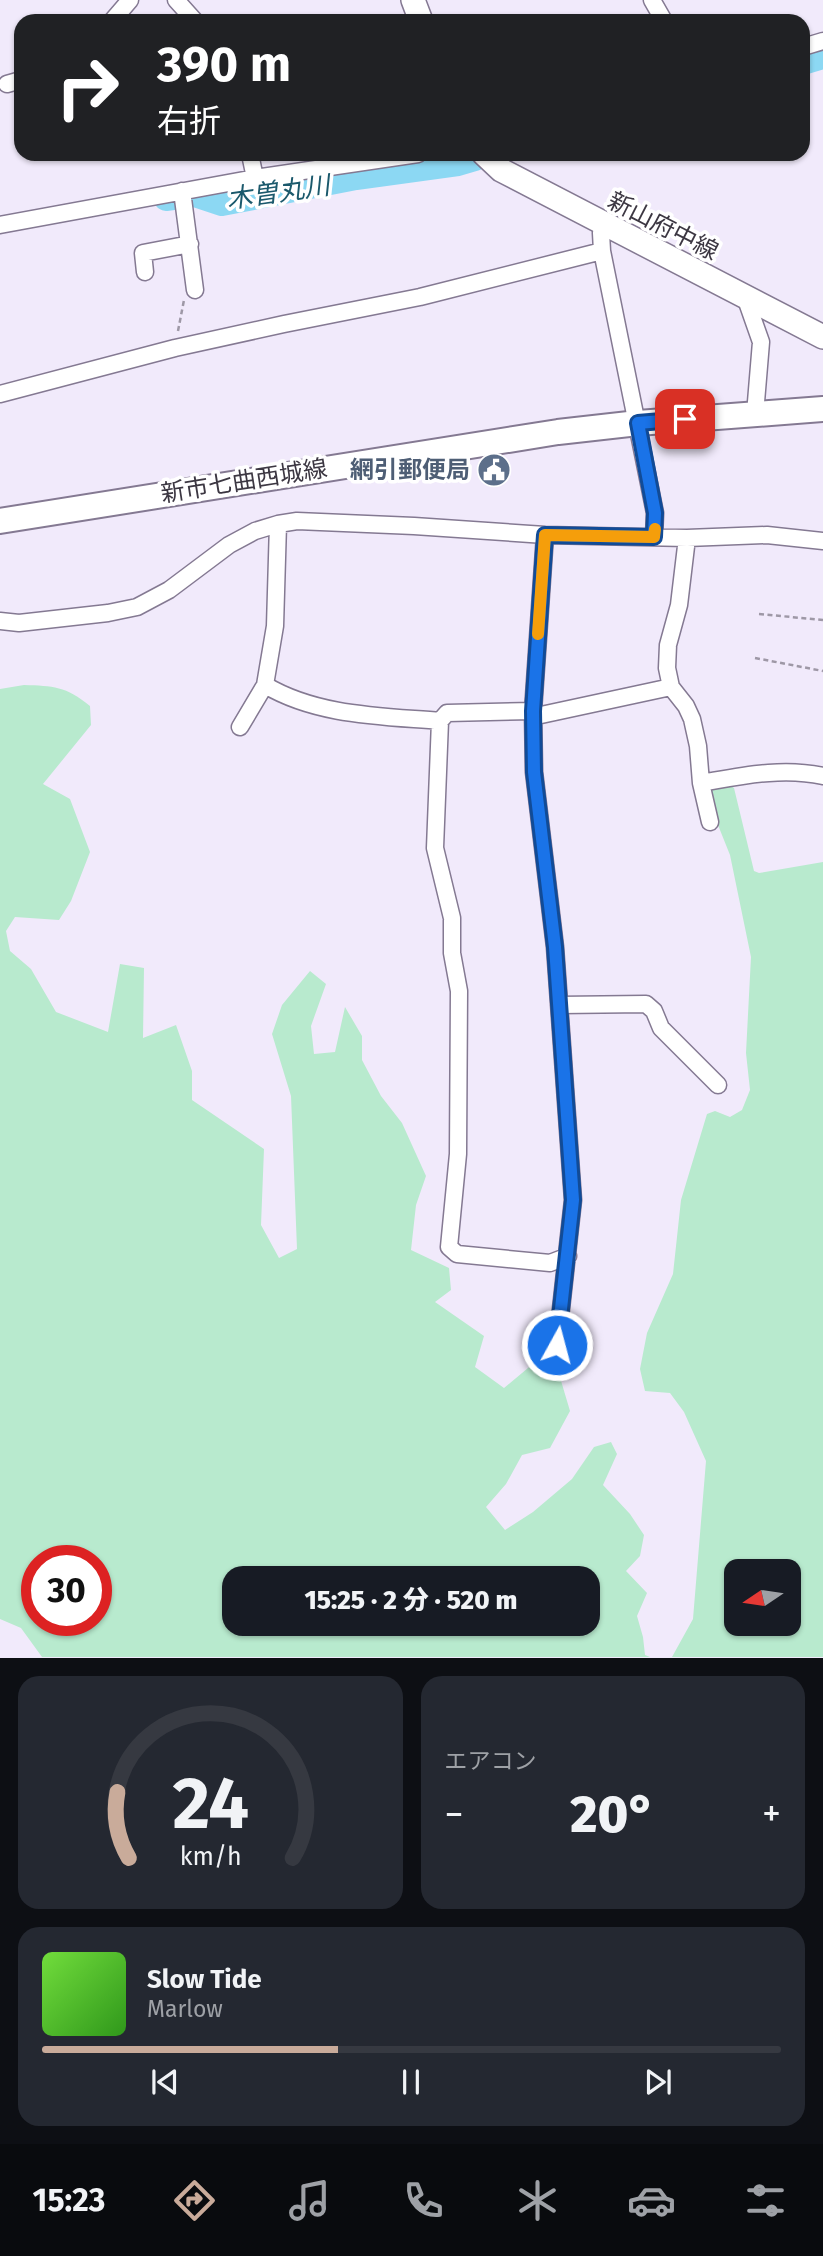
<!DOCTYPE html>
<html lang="ja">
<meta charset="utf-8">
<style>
:root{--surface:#171b24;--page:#242831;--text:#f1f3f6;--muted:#9ea1a6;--line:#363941;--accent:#c9ab9a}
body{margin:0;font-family:"Fira Sans","Noto Sans JP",sans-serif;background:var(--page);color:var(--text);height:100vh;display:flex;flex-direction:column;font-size:26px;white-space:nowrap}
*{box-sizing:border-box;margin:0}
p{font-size:23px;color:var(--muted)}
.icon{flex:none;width:38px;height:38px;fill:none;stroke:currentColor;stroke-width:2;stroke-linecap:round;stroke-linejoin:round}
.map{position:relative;height:1658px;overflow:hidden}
.drawer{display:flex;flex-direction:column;gap:18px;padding:18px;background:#0d0f14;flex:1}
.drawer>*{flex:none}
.hud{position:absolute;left:14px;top:14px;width:796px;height:147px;border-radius:21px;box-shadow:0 2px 5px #0004;background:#202124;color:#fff;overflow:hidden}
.needle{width:46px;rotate:257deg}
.tools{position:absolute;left:724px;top:1559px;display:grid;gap:14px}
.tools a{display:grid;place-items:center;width:77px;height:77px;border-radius:14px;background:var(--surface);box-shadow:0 2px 5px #0004;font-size:35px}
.speed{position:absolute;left:21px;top:1545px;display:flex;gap:14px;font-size:35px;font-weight:700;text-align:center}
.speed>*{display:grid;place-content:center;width:91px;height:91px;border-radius:50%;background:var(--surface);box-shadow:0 2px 5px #0004;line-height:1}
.speed .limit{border:10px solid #d22;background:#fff;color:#111}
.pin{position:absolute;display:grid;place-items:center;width:60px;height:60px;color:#fff;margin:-30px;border-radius:14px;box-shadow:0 4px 10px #0006}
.me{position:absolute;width:77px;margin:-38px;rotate:7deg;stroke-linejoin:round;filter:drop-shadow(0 0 5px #0008)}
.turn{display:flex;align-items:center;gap:24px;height:147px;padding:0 28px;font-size:32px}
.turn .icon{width:91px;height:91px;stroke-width:2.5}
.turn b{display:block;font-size:49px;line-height:60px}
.big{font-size:52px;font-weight:800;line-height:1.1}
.drawer .widget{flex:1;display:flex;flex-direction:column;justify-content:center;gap:10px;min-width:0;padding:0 24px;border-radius:21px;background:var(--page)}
.drawer .dial{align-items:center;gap:0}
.dial svg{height:182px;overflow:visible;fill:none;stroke:var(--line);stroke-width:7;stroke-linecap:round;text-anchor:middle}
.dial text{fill:var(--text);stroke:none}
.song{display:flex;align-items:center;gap:21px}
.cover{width:84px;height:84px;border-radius:10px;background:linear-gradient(135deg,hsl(100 70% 55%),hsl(110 70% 35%))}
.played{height:7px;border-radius:4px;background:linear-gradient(90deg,var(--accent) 40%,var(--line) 40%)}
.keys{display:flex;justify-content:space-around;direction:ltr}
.heat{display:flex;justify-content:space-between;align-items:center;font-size:38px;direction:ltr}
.drawer .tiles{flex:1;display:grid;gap:18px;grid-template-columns:1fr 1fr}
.widget:last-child{grid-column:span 2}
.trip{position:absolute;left:222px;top:1566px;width:378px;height:70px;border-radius:21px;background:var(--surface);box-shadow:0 2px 5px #0004;font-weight:800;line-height:70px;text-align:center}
.dock{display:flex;height:112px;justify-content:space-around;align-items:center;background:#090b0e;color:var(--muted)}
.dock .icon{width:49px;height:49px}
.dock .active{color:var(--accent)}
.dock b{font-size:32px;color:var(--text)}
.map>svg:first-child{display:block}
.green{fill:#b8eace;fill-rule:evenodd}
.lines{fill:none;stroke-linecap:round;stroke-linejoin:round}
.river{stroke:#8cd8f3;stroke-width:24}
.minor-casing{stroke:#847992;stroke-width:19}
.secondary-casing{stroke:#847992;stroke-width:26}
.primary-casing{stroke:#847992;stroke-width:28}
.path{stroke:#9e98a6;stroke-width:2.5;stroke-dasharray:5 3.5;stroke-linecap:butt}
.minor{stroke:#fff;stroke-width:16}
.secondary{stroke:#fff;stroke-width:23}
.primary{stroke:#fff;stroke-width:24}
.route-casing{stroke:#114b97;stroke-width:18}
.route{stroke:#1a73e8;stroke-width:12}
.slow{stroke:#f59e0b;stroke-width:12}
.labels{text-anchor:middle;stroke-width:7;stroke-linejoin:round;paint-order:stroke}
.street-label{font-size:24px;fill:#3c3742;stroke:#fff}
.service-label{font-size:24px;font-weight:bold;fill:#4e5e75;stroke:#fff;text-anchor:end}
.water-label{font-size:26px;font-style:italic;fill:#1b596c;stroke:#fff}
</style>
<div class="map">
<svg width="823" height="1658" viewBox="0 0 823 1658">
<rect width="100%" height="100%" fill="#f1eafb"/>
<path class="green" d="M 24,685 C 53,686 66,686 90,706 L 91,725 L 43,784 L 70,799 L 90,852 L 71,901 L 59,920 L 15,917 L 6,931 L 10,951 L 31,969 L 56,1012 L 108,1032 L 120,964 L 144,968 L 143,1038 L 176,1025 L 192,1071 L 192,1100 L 264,1149 L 261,1225 L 279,1258 L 297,1249 L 291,1096 L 272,1034 L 282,1005 L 310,971 L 326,984 L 311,1026 L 314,1054 L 335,1052 L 345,1007 L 362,1036 L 362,1060 L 381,1096 L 402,1123 L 426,1176 L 416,1205 L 411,1250 L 449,1268 L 451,1290 L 435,1302 L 484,1336 L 475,1367 L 504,1388 L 534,1363 L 559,1374 L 570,1411 L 550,1448 L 522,1455 L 506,1484 L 486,1507 L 505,1530 L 533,1512 L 572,1479 L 594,1447 L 611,1442 L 617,1454 L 603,1485 L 630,1514 L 644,1535 L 640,1556 L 626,1571 L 647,1593 L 637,1616 L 643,1637 L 645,1655 L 650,1657 L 42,1657 L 21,1628 L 0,1619 L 0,689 ZM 37,1561 L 96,1561 L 96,1620 L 37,1620 ZM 234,1578 L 588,1578 L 588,1624 L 234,1624 Z
M 728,784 L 734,788 L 754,871 L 759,873 L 823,862 L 823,1657 L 672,1657 L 693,1619 L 706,1461 L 684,1412 L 670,1393 L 645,1391 L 640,1369 L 647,1333 L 673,1274 L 681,1200 L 707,1114 L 715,1111 L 730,1117 L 742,1110 L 750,1090 L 746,1053 L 751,957 L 730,855 L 716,820 L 709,792 L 711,787 ZM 737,1572 L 789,1572 L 789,1624 L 737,1624 Z"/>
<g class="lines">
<path class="river" d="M 803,63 L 823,57
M 166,199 L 195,195 L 222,204 L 356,178 L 458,164 L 475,159"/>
<defs>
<path id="minor" d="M 176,0 L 195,21
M 652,0 L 664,21
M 112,21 L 130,0
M 803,47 L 823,41
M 7,84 L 21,80
M 250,154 L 255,178
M 182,191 L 195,290
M 0,225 L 255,178 L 418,154
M 603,225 L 601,233 L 602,251 L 655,513 L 654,537
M 145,272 L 143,253 L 190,244
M 749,300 L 748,305 L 761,342 L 755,414
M 0,394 L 175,348 L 284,324 L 420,297 L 602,251
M 545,535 L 533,711 L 534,772 L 555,947 L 573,1200 L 557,1345
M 687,538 L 679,605 L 668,645 L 667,668 L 671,687 L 686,706 L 692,719 L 698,746 L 701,783 L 710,822
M 0,621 L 19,623 L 108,613 L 137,607 L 169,590 L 229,545 L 255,531 L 278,524 L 297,521 L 414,526 L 545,535 L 687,538 L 767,535 L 823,541
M 265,685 C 317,716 381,716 440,721
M 240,727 L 265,685 L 275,626 L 278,524
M 701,783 C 742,776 782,767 823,776
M 559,1005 L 646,1004 L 654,1011 L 661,1028 L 718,1085
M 568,1256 L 550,1263 L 457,1254 L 449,1247 L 458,1154 L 459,991 L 452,953 L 452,918 L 435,848 L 440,721 L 447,713 L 533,711 L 541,715 L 671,687"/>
<path id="secondary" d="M 413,0 L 421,21
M 484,154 L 501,170 L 823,337"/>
<path id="primary" d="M 0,521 L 558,432 L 638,423 L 823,409"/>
</defs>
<use href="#minor" class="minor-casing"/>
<use href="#secondary" class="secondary-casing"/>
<use href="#primary" class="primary-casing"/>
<path class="path" d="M 178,331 L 184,300
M 759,614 L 823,620
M 755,658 L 823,671"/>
<use href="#minor" class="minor"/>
<use href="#secondary" class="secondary"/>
<use href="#primary" class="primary"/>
</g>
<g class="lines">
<defs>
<path id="route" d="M 557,1345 L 573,1200 L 555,947 L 534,772 L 533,711 L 545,535 L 654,537 L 655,513 L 638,423 L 685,419"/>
</defs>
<use href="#route" class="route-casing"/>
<use href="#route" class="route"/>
<path class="slow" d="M 538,634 L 545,535 L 654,537 L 655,529"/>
</g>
<defs>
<symbol id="civic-disc" viewBox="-11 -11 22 22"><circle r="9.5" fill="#5c6f8a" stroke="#fff"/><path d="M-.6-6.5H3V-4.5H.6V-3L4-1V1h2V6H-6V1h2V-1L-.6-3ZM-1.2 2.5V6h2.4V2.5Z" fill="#fff"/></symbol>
</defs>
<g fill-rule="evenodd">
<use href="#civic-disc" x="475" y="451" width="38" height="38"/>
</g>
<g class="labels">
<g class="street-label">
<text transform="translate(663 226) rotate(27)" y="8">新山府中線</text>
<text transform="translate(244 481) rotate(-9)" y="8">新市七曲西城線</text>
</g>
<g class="service-label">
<text x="470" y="478">網引郵便局</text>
</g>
<g class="water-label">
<text transform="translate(278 192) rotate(-8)" y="9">木曽丸川</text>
</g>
</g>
</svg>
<div class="tools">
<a><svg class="needle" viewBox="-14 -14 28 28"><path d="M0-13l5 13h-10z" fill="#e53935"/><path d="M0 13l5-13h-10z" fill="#9ea1a6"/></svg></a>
</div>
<div class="speed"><div class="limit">30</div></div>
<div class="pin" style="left:685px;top:419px;background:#d93025"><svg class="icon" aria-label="arrive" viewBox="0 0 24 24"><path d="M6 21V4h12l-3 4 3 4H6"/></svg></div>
<svg class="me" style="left:557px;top:1345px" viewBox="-20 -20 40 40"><circle r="17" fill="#1a73e8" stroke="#fff" stroke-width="3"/><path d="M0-11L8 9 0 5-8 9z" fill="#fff"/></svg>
<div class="trip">15:25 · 2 分 · 520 m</div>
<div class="hud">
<div class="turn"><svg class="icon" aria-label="right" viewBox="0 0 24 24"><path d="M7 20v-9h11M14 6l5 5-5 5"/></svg><div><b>390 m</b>右折</div></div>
</div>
</div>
<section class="drawer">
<div class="tiles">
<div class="widget dial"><svg viewBox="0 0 100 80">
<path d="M14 69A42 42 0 1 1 86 69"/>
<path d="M14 69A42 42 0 0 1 9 40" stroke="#c9ab9a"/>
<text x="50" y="56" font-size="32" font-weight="700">24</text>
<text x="50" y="72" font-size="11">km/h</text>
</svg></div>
<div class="widget"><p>エアコン</p>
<div class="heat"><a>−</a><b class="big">20°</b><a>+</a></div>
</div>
<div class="widget">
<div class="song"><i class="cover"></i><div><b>Slow Tide</b><p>Marlow</p></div></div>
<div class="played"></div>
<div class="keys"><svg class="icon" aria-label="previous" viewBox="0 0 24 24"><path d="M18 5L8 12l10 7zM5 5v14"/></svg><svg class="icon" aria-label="pause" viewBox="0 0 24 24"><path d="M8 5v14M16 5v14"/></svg><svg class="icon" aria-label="next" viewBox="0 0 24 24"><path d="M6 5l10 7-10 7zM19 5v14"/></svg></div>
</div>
</div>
</section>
<nav class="dock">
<b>15:23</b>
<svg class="icon active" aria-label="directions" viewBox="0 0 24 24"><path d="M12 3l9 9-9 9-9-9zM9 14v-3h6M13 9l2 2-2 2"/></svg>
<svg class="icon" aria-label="music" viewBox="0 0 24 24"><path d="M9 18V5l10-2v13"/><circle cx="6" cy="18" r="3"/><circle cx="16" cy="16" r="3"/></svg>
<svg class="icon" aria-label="phone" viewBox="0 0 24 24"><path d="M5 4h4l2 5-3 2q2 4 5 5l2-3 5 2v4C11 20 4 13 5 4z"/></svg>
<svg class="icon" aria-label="climate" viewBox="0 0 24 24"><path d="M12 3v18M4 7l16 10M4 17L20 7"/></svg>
<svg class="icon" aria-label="car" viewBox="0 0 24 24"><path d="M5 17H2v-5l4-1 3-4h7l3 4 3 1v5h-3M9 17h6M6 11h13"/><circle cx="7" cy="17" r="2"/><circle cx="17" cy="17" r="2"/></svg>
<svg class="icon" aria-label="filters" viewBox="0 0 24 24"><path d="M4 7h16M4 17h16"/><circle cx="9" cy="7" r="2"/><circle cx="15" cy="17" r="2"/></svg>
</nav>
